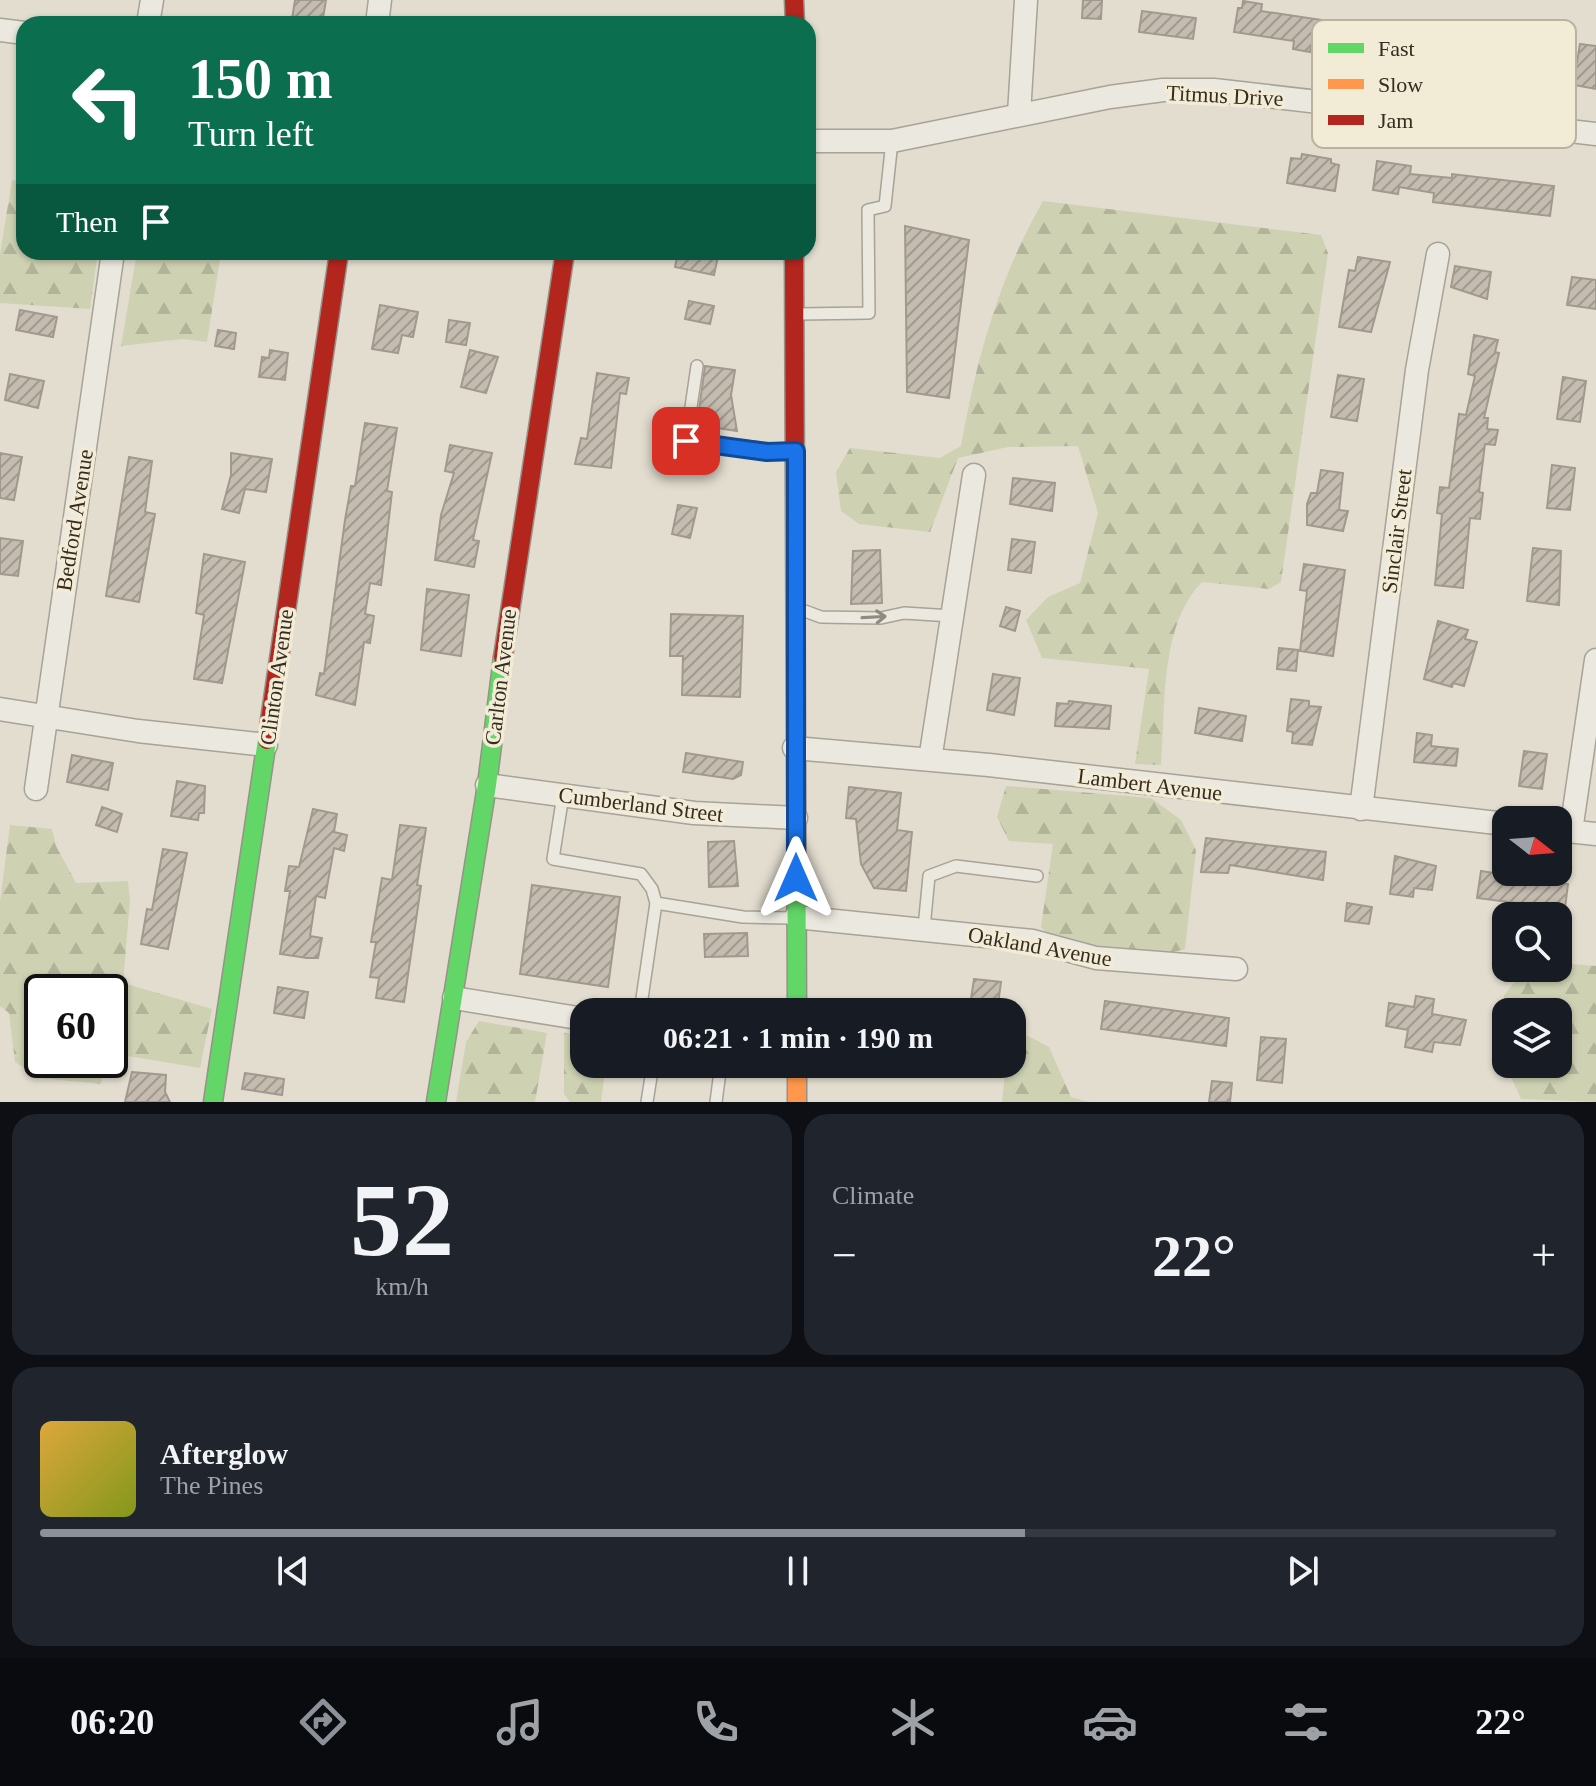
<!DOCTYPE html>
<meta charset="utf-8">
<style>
:root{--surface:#171b24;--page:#20242c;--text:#f1f3f6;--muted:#9ea1a6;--line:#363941;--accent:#8c9099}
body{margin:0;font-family:"Times New Roman",serif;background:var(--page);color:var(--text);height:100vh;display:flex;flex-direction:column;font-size:30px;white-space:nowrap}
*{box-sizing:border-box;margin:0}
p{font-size:26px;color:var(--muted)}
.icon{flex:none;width:44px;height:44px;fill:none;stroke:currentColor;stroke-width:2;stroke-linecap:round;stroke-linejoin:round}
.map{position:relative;height:1102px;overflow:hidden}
.panel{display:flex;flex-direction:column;gap:12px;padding:12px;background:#0d0f14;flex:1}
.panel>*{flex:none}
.guide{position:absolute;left:16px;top:16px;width:800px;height:244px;border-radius:24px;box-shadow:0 2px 6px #0004;background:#0b6e4f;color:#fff;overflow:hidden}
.needle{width:52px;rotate:107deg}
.buttons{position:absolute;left:1492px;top:806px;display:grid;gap:16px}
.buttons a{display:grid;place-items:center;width:80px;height:80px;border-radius:16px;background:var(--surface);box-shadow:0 2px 6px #0004;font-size:40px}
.speed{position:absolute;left:24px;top:974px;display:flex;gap:16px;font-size:40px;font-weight:700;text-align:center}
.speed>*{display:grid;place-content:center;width:104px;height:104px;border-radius:50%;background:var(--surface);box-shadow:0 2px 6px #0004;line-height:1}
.speed .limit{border:4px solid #111;border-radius:12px;background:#fff;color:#111}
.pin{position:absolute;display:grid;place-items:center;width:68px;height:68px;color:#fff;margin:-34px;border-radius:16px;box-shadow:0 4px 12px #0006}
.me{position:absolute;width:88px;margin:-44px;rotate:0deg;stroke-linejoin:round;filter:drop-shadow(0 0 6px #0008)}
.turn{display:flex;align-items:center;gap:28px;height:168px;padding:0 40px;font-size:36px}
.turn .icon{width:104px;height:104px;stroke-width:2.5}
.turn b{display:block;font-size:56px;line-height:68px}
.then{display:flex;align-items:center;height:76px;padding:0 40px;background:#0003;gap:16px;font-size:30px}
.big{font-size:60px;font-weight:700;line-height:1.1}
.panel .tile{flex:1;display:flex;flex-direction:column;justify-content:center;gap:12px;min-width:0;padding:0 28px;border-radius:24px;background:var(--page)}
.panel .dial{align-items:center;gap:0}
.dial b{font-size:104px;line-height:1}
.song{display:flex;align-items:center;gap:24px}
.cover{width:96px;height:96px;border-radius:12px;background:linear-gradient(135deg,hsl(40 70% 55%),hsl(70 70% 35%))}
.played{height:8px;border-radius:4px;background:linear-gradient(90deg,var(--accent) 65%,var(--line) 65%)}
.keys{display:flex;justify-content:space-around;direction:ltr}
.heat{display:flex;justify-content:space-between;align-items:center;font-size:44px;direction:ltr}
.panel .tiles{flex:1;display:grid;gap:12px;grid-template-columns:1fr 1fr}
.tile:last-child{grid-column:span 2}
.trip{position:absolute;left:570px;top:998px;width:456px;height:80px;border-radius:24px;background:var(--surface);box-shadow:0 2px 6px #0004;font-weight:700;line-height:80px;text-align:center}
.tabs{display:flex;height:128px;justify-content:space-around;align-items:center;background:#090b0e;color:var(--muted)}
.tabs .icon{width:56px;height:56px}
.tabs .on{color:var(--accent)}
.tabs b{font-size:36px;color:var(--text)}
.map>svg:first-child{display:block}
.forest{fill:url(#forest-firs);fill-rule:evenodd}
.building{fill:url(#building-hatch);stroke:#a2998e;stroke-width:2}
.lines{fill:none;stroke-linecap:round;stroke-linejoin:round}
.lane-casing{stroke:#a8a297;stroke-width:14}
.street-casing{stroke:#a8a297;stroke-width:25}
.fast-casing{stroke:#979288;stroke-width:21}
.slow-casing{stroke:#979288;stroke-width:21}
.jam-casing{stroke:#979288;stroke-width:21}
.lane{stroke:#ebe8df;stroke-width:11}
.street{stroke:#ebe8df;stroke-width:22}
.fast{stroke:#63d668;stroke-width:18}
.slow{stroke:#ff974d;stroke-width:18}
.jam{stroke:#b3261e;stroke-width:18}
.oneway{stroke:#908a80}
.route-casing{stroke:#114b97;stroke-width:20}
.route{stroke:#1a73e8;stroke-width:14}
.labels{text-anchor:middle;stroke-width:7;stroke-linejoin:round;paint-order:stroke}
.street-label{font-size:22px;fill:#362c20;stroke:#f2ebd6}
.key{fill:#f2ebd6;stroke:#bab29f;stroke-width:2}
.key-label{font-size:22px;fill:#362c20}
</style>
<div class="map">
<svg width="1596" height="1102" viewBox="0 0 1596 1102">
<defs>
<pattern id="forest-firs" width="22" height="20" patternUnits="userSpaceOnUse" patternTransform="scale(2)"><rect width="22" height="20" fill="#cfd1b3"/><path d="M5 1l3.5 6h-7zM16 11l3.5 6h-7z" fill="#b2b49a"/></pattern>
<pattern id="building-hatch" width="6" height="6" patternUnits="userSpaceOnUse" patternTransform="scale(2)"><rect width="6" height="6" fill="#c5bcb0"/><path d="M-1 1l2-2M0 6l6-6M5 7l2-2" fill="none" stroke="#a1998f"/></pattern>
</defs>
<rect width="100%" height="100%" fill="#e2ddcf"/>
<path class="forest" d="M 12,180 L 24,182 L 24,252 L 98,252 L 90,309 L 0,303 L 0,254 Z
M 1043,201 L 1321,235 L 1328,253 L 1281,582 L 1269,589 L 1202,582 C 1159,626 1166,707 1161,765 L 1135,764 L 1149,669 L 1042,658 L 1026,620 L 1048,597 L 1080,583 L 1098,513 L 1078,446 L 1008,447 L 958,458 L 930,532 L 859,524 L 841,511 L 836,472 L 850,448 L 940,458 L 961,446 C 977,357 998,280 1043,201 Z
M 137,252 L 181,252 L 220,259 L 207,342 L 183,339 L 121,346 Z
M 1006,786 L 1151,798 L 1181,820 L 1196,850 L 1185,949 L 1166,954 L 1054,941 L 1041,927 L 1053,844 L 1009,841 L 997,817 Z
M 10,825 L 52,829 L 56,846 L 76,883 L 128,881 L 130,900 L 123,983 L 212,1009 L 200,1068 L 110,1053 L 110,992 L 42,992 L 42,1060 L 106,1060 L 101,1084 L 40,1078 L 15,1062 L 9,1013 L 0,1006 L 0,902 Z
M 1558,963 L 1596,966 L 1596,1102 L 1521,1099 L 1501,1055 L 1504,995 L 1526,968 L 1558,968 ZM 1558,1012 L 1558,1064 L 1506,1064 L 1506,1012 Z
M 479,1021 L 547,1033 L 535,1102 L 456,1102 L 466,1042 Z
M 564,1033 L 584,1035 L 584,1064 L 606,1064 L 601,1102 L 570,1102 L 564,1094 Z
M 1028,1036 L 1049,1047 L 1071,1097 L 1089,1102 L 1002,1102 L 1006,1064 L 1012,1064 L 1012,1037 Z"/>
<path class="building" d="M 295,0 L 326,0 L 322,24 L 292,19 Z
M 1083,0 L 1102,0 L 1101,19 L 1082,18 Z
M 1243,1 L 1262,4 L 1261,11 L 1388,30 L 1390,25 L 1442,39 L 1442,34 L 1473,39 L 1475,27 L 1497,31 L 1495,47 L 1490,46 L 1486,71 L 1409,55 L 1407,63 L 1311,47 L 1310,52 L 1293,49 L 1294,41 L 1234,32 L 1238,8 L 1242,8 Z
M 1142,11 L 1196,18 L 1193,39 L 1139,32 Z
M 1580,44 L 1596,46 L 1596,89 L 1526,76 L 1530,54 L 1577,62 Z
M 1302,154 L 1331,159 L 1331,163 L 1339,165 L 1335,191 L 1287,183 L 1291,158 L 1301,159 Z
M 1377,161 L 1411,166 L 1410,174 L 1452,178 L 1452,174 L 1554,186 L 1550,216 L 1433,202 L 1434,193 L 1399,187 L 1398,194 L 1373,190 Z
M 905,226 L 969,240 L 949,398 L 907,392 Z
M 678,252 L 719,252 L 714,275 L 675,267 Z
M 1358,257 L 1390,262 L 1371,332 L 1339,327 L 1349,270 L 1355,271 Z
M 1455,266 L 1491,272 L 1487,299 L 1451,287 Z
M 1572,277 L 1596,280 L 1596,309 L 1567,305 Z
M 689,301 L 714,306 L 710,324 L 685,319 Z
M 380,305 L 418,312 L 413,337 L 402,335 L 398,353 L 372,349 Z
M 20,310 L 57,317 L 53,337 L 16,330 Z
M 449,320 L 470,323 L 466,345 L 446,342 Z
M 218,330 L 236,333 L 234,349 L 215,346 Z
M 1474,335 L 1498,340 L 1495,352 L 1499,353 L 1484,418 L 1488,418 L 1487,429 L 1498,430 L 1495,445 L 1485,444 L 1479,492 L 1483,493 L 1480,519 L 1470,518 L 1463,588 L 1435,585 L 1442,514 L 1437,513 L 1440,487 L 1449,488 L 1459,414 L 1466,415 L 1475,376 L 1468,374 Z
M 270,350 L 288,353 L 285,380 L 259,377 L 262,357 L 269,358 Z
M 470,350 L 498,357 L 486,393 L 461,387 Z
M 705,366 L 735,370 L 731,395 L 737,431 L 697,425 Z
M 597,373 L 629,378 L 626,394 L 620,393 L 611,468 L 575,464 L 581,438 L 587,439 Z
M 10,374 L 44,381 L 38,408 L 5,400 Z
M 1338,375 L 1364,379 L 1357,421 L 1331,417 Z
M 1563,377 L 1586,381 L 1580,422 L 1557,419 Z
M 365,423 L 397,428 L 387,491 L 392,492 L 381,585 L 370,583 L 365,614 L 374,616 L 370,643 L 364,642 L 355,705 L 316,695 L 320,673 L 324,674 L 345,520 L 351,486 L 355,486 Z
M 450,445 L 492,453 L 473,540 L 479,541 L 474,567 L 435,560 L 441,515 L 454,473 L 445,471 Z
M 0,453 L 22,457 L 14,500 L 0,498 Z
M 231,453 L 272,459 L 266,492 L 245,489 L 239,513 L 222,509 L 231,475 Z
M 129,457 L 152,461 L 145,512 L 155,514 L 139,602 L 106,596 Z
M 1552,465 L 1575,468 L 1570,510 L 1547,508 Z
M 1321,470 L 1343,473 L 1339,510 L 1348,511 L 1343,531 L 1307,525 L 1307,504 L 1311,493 L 1317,493 Z
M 1013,478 L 1055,483 L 1052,511 L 1010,504 Z
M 678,505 L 697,508 L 690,538 L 672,534 Z
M 0,538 L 23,541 L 18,576 L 0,574 Z
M 1012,539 L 1035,542 L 1031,573 L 1008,570 Z
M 1533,548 L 1561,551 L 1559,605 L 1527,601 Z
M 880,550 L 882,603 L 851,604 L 853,551 Z
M 204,554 L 245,562 L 222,683 L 194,679 L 204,615 L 196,613 Z
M 1304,564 L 1345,570 L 1333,656 L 1300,651 L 1307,591 L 1300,590 Z
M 427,589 L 469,595 L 461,656 L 421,650 Z
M 1006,607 L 1020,611 L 1015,631 L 1000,626 Z
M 671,614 L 743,616 L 740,697 L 682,695 L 683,656 L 670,656 Z
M 1438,621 L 1468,630 L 1465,639 L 1477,642 L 1464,686 L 1453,683 L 1452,687 L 1424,679 Z
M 1279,648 L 1298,650 L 1296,671 L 1277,669 Z
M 993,674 L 1020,678 L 1014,715 L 987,710 Z
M 1291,699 L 1309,701 L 1309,706 L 1321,707 L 1312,745 L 1292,743 L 1293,732 L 1287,731 Z
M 1069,701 L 1111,706 L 1109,729 L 1055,726 L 1057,703 L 1068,704 Z
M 1199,708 L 1246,716 L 1242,741 L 1195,733 Z
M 1417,733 L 1432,735 L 1431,746 L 1458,749 L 1456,766 L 1414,762 Z
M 1524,751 L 1547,754 L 1542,789 L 1519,786 Z
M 686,753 L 743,762 L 741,775 L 733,779 L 683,772 Z
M 72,755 L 113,763 L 108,790 L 67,782 Z
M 177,781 L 205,786 L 204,813 L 199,813 L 198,820 L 171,816 Z
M 849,787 L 901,793 L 897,830 L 912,832 L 906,891 L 874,888 L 861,864 L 856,819 L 846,818 Z
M 102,807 L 122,814 L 117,832 L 96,825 Z
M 313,809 L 337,814 L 334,832 L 347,835 L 344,851 L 334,848 L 325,898 L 316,896 L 310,936 L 322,938 L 318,958 L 307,958 L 280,954 L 290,891 L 285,891 L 289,866 L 299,867 Z
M 400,825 L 426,828 L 417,885 L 421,886 L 404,1002 L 376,998 L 379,978 L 370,977 L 376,942 L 371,942 L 382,878 L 392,880 Z
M 1206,838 L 1326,852 L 1323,880 L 1230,865 L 1228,873 L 1201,872 Z
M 734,841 L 738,886 L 709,887 L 708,842 Z
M 163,849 L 187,853 L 168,949 L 141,944 L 147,909 L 152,910 Z
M 1395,856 L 1436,866 L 1432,890 L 1414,888 L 1413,897 L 1390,894 Z
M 1481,871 L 1568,884 L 1564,916 L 1533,916 L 1532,905 L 1477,898 Z
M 532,885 L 620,897 L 608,987 L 520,974 Z
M 1347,903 L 1372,907 L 1369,924 L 1345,921 Z
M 747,933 L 748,956 L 705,957 L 704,934 Z
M 974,979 L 1001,982 L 997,1012 L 969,1012 Z
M 278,987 L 308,992 L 304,1018 L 274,1013 Z
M 1416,996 L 1434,999 L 1432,1014 L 1466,1020 L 1460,1045 L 1434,1042 L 1432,1052 L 1405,1047 L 1408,1030 L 1386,1026 L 1389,1003 L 1414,1007 Z
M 1105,1001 L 1229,1018 L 1226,1046 L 1101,1029 Z
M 1261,1037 L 1286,1039 L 1282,1083 L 1257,1080 Z
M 132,1072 L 166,1075 L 165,1092 L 170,1102 L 125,1102 Z
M 245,1073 L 284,1079 L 282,1095 L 242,1089 Z
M 1212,1081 L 1232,1083 L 1230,1102 L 1209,1102 Z"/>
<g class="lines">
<defs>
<path id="lane" d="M 799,314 L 869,313 L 868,210 L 885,206 L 892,141
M 697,366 L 686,441 L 792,451
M 802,610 L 821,617 L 881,618 L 904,613 L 952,616
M 563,795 L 553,859 L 641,874 L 652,889 L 656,903 L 640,1012
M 656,903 L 743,917 L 791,918
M 924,928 L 929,876 L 956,866 L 1037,876
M 647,1102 L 653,1064
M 716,1102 L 721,1064"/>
<path id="street" d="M 148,24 L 152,0
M 377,24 L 380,0
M 0,30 L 24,33
M 1019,114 L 1026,0
M 808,141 L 892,141 L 1110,97 L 1163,90 L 1214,90 L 1596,134
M 0,709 L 138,731 L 266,745
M 794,748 L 989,765 L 1506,824
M 930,760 L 974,475
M 487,785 L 694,813 L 796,818
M 36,789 L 113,252
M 1361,809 L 1417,370 L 1438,254
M 1558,830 L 1596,834
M 1571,831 L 1596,660
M 796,917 L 1033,941 L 1096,958 L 1236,969
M 454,998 L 584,1019"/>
<path id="fast" d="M 796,751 L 797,1012
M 213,1102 L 267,740
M 436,1102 L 487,785 L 503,657"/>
<path id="slow" d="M 797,1064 L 797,1102"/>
<path id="jam" d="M 794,0 L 795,24
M 794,252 L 796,751
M 503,657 L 565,252
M 267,740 L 339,252"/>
</defs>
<use href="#lane" class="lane-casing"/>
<use href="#street" class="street-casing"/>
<use href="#fast" class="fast-casing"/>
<use href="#slow" class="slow-casing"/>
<use href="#jam" class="jam-casing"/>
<use href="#lane" class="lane"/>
<use href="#street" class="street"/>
<use href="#fast" class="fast"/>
<use href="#slow" class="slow"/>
<use href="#jam" class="jam"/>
</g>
<defs><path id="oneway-shaft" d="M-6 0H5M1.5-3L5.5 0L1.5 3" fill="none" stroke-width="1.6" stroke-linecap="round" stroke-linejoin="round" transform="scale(2)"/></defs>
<use class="oneway" href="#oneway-shaft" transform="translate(874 617) rotate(-3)"/>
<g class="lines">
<defs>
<path id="route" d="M 686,441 L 767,452 L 796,451 L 796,878"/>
</defs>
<use href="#route" class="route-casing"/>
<use href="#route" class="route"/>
</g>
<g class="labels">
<g class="street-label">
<text transform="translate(1225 95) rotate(3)" y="8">Titmus Drive</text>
<text transform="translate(74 520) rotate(-81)" y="8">Bedford Avenue</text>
<text transform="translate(1396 531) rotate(-83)" y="8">Sinclair Street</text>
<text transform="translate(276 677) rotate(-82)" y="8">Clinton Avenue</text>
<text transform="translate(500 677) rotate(-83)" y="8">Carlton Avenue</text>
<text transform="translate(1150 784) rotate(7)" y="8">Lambert Avenue</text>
<text transform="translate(641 804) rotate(7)" y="8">Cumberland Street</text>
<text transform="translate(1040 946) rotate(10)" y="8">Oakland Avenue</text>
</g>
</g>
<rect x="1312" y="20" width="264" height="128" rx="12" class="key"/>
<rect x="1328" y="43" width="36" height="10" fill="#63d668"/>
<rect x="1328" y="79" width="36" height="10" fill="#ff974d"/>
<rect x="1328" y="115" width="36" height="10" fill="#b3261e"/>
<g class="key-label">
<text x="1378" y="56">Fast</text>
<text x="1378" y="92">Slow</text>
<text x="1378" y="128">Jam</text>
</g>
</svg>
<div class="buttons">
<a><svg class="needle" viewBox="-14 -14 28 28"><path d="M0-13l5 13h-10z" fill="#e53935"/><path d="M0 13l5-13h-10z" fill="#9ea1a6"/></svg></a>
<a><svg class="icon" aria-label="search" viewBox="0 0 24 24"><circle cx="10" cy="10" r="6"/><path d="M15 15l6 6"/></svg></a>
<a><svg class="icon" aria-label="layers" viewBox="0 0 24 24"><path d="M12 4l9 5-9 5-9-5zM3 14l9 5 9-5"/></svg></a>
</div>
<div class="speed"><div class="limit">60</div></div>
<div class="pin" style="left:686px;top:441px;background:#d93025"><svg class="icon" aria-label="arrive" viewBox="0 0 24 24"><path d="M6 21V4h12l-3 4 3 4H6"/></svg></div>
<svg class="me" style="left:796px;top:878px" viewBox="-20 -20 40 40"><path d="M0-17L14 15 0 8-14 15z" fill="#1a73e8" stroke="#fff" stroke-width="4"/></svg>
<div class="trip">06:21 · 1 min · 190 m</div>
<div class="guide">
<div class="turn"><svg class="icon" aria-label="left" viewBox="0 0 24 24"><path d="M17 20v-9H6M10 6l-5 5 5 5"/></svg><div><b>150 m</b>Turn left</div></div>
<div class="then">Then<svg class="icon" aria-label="arrive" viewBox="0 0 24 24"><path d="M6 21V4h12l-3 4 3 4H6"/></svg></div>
</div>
</div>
<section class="panel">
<div class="tiles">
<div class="tile dial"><b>52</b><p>km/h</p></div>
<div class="tile"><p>Climate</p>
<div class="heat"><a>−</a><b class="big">22°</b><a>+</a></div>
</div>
<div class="tile">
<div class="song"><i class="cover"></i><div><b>Afterglow</b><p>The Pines</p></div></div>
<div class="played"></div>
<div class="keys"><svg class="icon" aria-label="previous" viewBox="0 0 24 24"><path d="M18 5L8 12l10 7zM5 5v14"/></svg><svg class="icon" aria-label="pause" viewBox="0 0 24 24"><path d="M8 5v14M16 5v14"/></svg><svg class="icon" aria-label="next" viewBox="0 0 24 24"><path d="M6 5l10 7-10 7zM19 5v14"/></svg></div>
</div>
</div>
</section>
<nav class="tabs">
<b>06:20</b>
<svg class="icon on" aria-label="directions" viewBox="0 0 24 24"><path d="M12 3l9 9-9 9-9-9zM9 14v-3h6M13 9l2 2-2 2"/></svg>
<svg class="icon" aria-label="music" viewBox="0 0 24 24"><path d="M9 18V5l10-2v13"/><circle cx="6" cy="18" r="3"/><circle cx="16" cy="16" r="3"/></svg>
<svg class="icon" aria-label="phone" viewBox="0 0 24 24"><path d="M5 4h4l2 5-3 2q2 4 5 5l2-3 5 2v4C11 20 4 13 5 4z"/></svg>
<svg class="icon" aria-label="climate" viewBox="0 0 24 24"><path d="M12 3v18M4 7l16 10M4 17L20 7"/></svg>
<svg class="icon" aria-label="car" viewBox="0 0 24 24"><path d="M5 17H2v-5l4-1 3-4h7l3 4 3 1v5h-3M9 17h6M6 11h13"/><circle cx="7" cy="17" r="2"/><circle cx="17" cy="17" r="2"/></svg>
<svg class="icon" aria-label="filters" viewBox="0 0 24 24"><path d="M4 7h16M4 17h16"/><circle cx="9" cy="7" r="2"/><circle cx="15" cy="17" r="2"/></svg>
<b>22°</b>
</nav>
